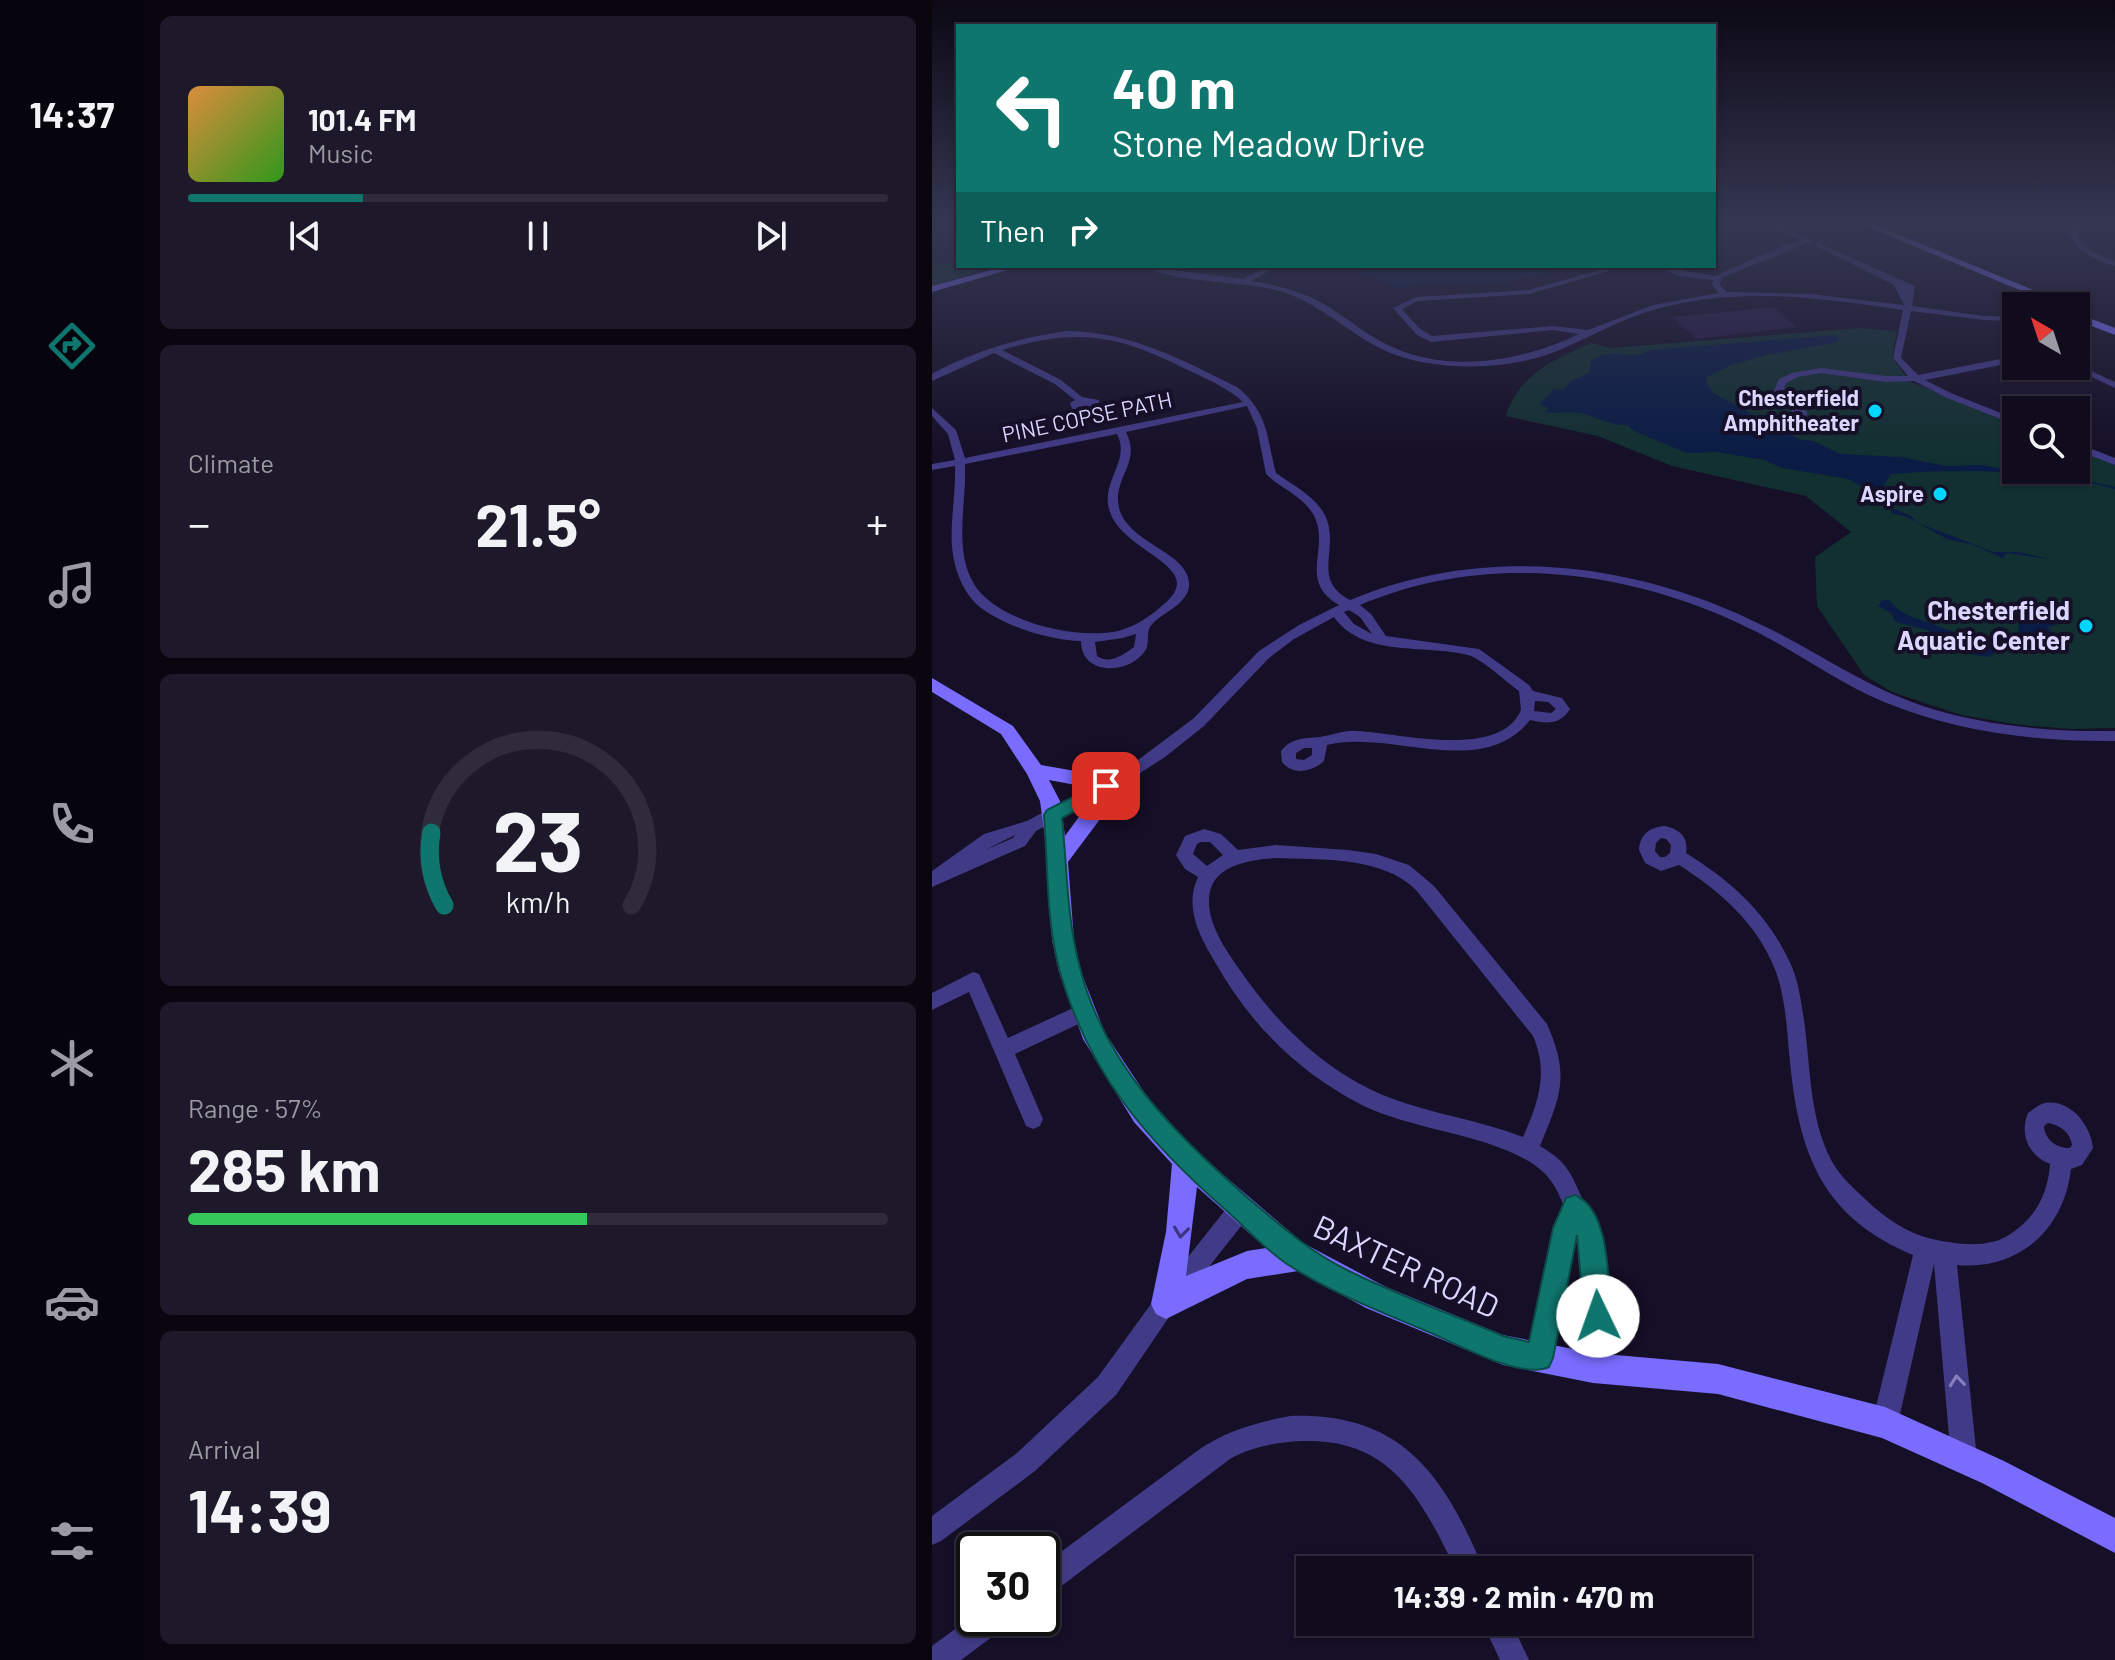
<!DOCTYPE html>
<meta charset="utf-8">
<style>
:root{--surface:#100b1d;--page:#1e192a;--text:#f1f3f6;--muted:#9c9ba4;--line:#302b3b;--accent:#0f766e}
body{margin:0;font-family:Barlow,sans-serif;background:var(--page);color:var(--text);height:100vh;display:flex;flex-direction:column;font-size:30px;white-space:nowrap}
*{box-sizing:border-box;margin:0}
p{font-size:26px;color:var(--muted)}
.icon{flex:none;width:44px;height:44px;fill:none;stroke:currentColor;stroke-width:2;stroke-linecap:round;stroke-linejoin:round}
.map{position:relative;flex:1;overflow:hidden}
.details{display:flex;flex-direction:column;gap:16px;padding:16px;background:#090610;width:788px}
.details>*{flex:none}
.hud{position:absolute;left:24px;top:24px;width:760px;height:244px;border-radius:0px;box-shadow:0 2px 6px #0004,0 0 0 2px var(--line);background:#0f766e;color:#fff;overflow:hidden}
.needle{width:52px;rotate:321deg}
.fabs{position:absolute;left:1070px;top:292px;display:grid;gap:16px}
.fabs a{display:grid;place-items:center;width:88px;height:88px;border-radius:0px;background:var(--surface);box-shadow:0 2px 6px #0004,0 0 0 2px var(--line);font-size:40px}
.speed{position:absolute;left:24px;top:1532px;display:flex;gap:16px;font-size:40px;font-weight:700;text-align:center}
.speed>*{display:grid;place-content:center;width:104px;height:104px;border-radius:50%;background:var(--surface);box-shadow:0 2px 6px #0004,0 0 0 2px var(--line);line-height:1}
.speed .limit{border:4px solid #111;border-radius:12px;background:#fff;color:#111}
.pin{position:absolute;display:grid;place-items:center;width:68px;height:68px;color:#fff;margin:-34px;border-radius:16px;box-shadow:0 4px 12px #0006}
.me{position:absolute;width:88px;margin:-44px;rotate:357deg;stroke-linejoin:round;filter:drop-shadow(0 0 6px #0008)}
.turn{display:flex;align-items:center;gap:28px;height:168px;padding:0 24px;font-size:36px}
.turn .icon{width:104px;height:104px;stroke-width:2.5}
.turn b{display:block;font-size:56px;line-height:68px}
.then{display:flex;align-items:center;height:76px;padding:0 24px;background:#0003;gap:16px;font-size:30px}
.big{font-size:60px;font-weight:700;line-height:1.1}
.details .widget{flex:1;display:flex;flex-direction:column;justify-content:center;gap:12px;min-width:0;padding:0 28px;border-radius:12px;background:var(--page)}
.details .dial{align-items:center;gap:0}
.dial svg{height:208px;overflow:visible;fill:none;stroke:var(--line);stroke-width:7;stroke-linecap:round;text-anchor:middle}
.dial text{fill:var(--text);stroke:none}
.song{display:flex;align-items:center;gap:24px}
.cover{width:96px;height:96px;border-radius:12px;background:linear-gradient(135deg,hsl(30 70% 55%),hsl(110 70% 35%))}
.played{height:8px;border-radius:4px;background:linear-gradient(90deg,var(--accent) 25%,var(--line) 25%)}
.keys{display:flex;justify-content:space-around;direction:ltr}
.heat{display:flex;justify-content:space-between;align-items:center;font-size:44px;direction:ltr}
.charge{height:12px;border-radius:6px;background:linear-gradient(90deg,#34c759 57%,var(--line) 0)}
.trip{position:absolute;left:364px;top:1556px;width:456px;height:80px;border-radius:0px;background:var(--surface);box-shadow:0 2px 6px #0004,0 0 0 2px var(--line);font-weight:700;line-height:80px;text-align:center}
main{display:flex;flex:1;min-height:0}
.dock{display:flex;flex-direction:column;width:144px;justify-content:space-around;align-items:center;background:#06040c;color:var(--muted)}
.dock .icon{width:56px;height:56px}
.dock .current{color:var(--accent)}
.dock b{font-size:36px;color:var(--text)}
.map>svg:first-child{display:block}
.green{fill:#123031}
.water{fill:#0a1c45}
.building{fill:#271b48}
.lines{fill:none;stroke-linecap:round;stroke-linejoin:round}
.street{fill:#413a86;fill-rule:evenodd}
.secondary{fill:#796cff;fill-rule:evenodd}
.oneway{stroke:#3d347d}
.oneway2{stroke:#8780bc}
.route{fill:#0f766e;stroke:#0a4d48;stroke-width:2}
.poi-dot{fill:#01d6ff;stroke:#150f27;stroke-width:3}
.labels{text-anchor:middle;stroke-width:8;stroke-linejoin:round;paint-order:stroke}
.far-poi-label{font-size:22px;font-weight:bold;fill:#dcd5ff;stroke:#150f27;text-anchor:end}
.far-street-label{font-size:22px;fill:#dcd5ff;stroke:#150f27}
.poi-label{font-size:26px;font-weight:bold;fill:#dcd5ff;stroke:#150f27;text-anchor:end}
.near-street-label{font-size:32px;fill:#dcd5ff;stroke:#150f27}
</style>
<main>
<nav class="dock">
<b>14:37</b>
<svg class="icon current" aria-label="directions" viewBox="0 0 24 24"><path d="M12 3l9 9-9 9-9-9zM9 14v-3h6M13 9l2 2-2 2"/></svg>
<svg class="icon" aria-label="music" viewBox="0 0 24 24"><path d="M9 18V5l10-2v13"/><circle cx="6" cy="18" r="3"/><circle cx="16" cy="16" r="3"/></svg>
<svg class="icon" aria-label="phone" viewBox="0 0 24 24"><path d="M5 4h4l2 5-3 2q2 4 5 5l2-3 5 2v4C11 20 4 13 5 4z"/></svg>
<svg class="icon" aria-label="climate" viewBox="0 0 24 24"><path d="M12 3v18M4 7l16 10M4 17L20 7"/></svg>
<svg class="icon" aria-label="car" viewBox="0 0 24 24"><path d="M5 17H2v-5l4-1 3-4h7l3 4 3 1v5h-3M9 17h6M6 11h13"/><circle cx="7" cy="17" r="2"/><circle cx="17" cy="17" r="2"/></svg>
<svg class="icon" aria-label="filters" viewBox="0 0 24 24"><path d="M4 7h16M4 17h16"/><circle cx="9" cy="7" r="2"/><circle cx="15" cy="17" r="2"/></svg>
</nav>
<section class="details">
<div class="widget">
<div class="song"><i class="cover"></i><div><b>101.4 FM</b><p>Music</p></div></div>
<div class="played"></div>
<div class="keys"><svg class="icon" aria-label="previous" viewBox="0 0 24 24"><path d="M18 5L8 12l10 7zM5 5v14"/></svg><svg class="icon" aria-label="pause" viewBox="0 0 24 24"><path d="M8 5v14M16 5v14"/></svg><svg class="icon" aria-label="next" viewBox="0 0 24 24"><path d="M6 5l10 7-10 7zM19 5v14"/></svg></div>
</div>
<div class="widget"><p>Climate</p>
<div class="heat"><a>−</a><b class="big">21.5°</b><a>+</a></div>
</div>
<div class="widget dial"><svg viewBox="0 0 100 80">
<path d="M14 69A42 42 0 1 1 86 69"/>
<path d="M14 69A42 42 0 0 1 9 41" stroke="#0f766e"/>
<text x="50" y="56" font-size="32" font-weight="700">23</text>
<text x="50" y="72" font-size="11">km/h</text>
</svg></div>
<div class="widget"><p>Range · 57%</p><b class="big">285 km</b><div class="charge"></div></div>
<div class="widget"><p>Arrival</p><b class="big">14:39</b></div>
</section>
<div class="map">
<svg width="1183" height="1660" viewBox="0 0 1183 1660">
<rect width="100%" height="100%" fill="#150f27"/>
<path class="green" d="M 26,262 L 26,266 L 64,266 L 0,286 L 0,265 Z
M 928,328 L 965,331 L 960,357 L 977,381 L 1084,425 L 1084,470 L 1144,470 L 1144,449 L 1183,465 L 1183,728 L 1140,729 L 1088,725 L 1029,715 L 960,692 L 932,675 L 885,606 L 883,557 L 919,532 L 874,496 L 740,466 L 666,436 L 574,416 C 587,374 621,360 659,343 L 679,348 Z"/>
<path class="water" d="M 419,266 L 634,266 L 588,280 L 549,284 L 493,283 L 467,289 Z
M 904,335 L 906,340 L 903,343 L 835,355 L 799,365 L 775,377 L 774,381 L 781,393 L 820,414 L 822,420 C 839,424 851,428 866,439 L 881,441 L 909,454 L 969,457 L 1015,466 L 1050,465 L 1082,471 L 1118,470 L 1114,472 L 1183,487 L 1183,489 C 1113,470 1032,468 959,474 L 950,489 L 954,492 L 960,508 L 979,516 L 986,523 L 1062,552 L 1087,552 L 1122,560 L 1076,553 L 1070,558 L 1042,545 L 1015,539 L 975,517 L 960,513 L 951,498 L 916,479 L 850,468 L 832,460 L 785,452 L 755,453 L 702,431 L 695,425 C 675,426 664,415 646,413 C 635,411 624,414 613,412 L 617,408 L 607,405 L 622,389 L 631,390 L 639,381 L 657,373 L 659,361 C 676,346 702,362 718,350 Z
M 950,600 L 957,600 L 968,611 L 980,617 L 1028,634 L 1051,633 L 1065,643 L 1065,651 L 1057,657 L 1036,654 L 995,630 L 964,622 L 959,613 L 946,606 Z
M 1101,604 L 1132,616 L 1128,624 L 1116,627 L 1122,636 L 1120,644 L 1111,645 L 1098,636 L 1094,637 L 1099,643 L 1089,645 L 1081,639 L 1086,636 L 1087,620 L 1098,617 L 1096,607 Z"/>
<path class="building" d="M 841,307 L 865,327 L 764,339 L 741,317 Z"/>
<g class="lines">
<path class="street" d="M 835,224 L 844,224 L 881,241 L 789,278 L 788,285 L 795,292 L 879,294 L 972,305 L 962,285 L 884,246 L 886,243 L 983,286 L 980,306 L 1052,316 L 1084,317 L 1084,321 L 1052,320 L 979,311 L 969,358 L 986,375 L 1084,356 L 1084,362 L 993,380 L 1021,394 L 1084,419 L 1084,425 L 1015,398 L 982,381 L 954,382 L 889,373 L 866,377 L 854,383 L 851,393 L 854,398 L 875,412 L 875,416 C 863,416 848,404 841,393 L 847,379 L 860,373 L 889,368 L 954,376 L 976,376 L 961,358 L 971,310 C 890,298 806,286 725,309 C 688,319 659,337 625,351 C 590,365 549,369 511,365 C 488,363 463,357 442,345 C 410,327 384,302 348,291 C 307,280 247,284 211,266 L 311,279 L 336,266 L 345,266 L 320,281 C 347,286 372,292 395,306 C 415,318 432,333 452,343 C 512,375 589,362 647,334 L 621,330 L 499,342 L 485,335 L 461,308 L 484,297 L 597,290 L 682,266 L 694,266 L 597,294 L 486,301 L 470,309 L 487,328 L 500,336 L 621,326 L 656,330 L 721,305 L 787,293 L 780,285 L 781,280 L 746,276 L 726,266 L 783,276 L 850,246 L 871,241 Z
M 1143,224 L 1150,224 L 1144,231 C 1150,249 1166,255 1183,261 L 1183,266 C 1163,260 1144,252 1137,231 Z
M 135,331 C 200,332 248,359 305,387 C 337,413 334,436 344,473 C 362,486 387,498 395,520 C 406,552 380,580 418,600 C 553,543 706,562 834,627 C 887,653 934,687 991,706 C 1053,726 1118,732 1183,731 L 1183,741 C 1104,742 1026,732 952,702 C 907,683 868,654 825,632 C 703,570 556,550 428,605 L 439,614 L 454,636 L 547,649 L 597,685 L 601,691 L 630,698 L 638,709 C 628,725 615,724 598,720 C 549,781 459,729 395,745 L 392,761 C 380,772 361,776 350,762 L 349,751 C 360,737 372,739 388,737 C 401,735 412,730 425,731 C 467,733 568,760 589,710 L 587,691 C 573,681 550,659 536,655 C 492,644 431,658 402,617 L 362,639 L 337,658 L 272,726 L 233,757 L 191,784 L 104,831 L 93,846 L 0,887 L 0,871 L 52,834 L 95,821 L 202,763 L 262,718 L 327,651 L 367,625 L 407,605 C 364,580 400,547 381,514 C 371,496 348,488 334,474 L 325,428 L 315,406 L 194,432 C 210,463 180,478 187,508 C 197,544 254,551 257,582 C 259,605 227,613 218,627 C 214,634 218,645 213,651 C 197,675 149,676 149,641 C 117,640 75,627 49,608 C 31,594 22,569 20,547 C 18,520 24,493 23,466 L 0,470 L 0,464 L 23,460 L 16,434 L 0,416 L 0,408 L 24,430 L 33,458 L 311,402 C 296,388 277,380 258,371 C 186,335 148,327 70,350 L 129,380 L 150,397 L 167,400 L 167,404 L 155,411 L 140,409 L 138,403 L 143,400 L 123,384 L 62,353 L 0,381 L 0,374 L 5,371 C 45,350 90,337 135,331 ZM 185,434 C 199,461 169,481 177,509 C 186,544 244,559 245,583 C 245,595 232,604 224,611 C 212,620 201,627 186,631 C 145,640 65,622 42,584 C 21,549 35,502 33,464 ZM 417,610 L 428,617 L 440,634 L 422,624 L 412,612 ZM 204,634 L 202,647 C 191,655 177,665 165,656 L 163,642 L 191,638 ZM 603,701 L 616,702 L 624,709 L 619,713 L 602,711 ZM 372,748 L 380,748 L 380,755 L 372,760 L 364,759 L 364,753 ZM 83,835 L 81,838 L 53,850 Z
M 1144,364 L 1183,382 L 1183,388 L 1137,366 Z
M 1144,443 L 1183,458 L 1183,465 L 1144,450 Z
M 733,826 C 747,829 757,837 754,853 C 802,883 837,915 860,967 C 867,984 869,1002 872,1020 C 879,1068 877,1126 904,1168 C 912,1180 923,1189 933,1199 C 952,1217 974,1233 1000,1239 C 1024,1244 1055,1249 1077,1235 C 1103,1219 1116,1194 1118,1164 C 1097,1156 1087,1134 1096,1113 C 1101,1110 1107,1104 1113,1103 C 1139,1099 1159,1126 1161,1148 L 1150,1165 L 1139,1169 C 1132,1230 1086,1271 1025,1265 L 1045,1459 L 1041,1468 L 1032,1472 L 1023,1468 L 1019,1459 L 1002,1264 L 966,1423 L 962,1432 L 953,1436 L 944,1432 L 940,1423 L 981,1255 C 890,1217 867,1154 858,1062 C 855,1033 854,1000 844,972 C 826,924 789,892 747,865 L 729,871 L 713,863 L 707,850 C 708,834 718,827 733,826 ZM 729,838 L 734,839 L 739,845 L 738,853 L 733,857 L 728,857 L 723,851 L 724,843 ZM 1116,1123 C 1128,1125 1138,1132 1140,1145 L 1138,1148 C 1124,1148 1113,1140 1112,1126 Z
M 272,829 L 289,834 L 306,850 L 344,845 L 416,850 L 444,854 L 477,865 L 502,886 L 615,1024 C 638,1076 629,1095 608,1146 C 638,1164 638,1173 652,1202 C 658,1213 667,1223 670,1235 C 678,1264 681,1349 670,1377 L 661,1380 L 652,1377 L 649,1368 L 654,1316 L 648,1238 L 644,1231 L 620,1358 L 617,1367 L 608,1370 L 599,1367 L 596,1358 L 623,1228 L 632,1207 C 627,1193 621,1181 610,1171 C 567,1134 482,1132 428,1104 C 366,1072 317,1023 283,962 C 267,935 252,907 266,877 L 253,869 L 244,855 L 253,836 ZM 269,842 L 278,842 L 291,855 L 275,866 L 261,854 L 265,844 ZM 344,858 C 389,860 450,856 484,890 L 601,1036 C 617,1073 606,1103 591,1137 C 547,1120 500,1114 456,1097 C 395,1073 347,1026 310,973 C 296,953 277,927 277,902 C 276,866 315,860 344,858 Z
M 41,972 L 47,974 L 76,1038 L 152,1003 L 159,1006 L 161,1012 L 159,1018 L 83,1054 L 111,1119 L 108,1126 L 101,1129 L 94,1126 L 37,992 L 0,1010 L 0,993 Z
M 309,1197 L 317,1200 L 320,1208 L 317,1216 L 235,1320 L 184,1395 L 103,1471 L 9,1541 L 0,1545 L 0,1516 L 85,1453 L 166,1377 L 219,1304 L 301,1200 Z
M 358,1416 C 470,1412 512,1475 552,1570 L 524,1570 C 489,1499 460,1438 370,1441 C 345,1442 320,1447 298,1459 L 120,1593 L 110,1597 L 110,1566 L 265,1451 C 293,1431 325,1422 358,1416 Z
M 42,1615 L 42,1618 L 76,1618 L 72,1628 L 29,1660 L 0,1660 L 0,1646 Z
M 550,1622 L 579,1622 L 597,1660 L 568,1660 Z"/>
<path class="secondary" d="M 929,224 L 941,224 L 1140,306 L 1126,306 Z
M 74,266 L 89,266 L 0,292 L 0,286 Z
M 1144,313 L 1183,328 L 1183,335 L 1144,320 Z
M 0,678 L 81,726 L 109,765 L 149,772 L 195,773 L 198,778 L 195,783 L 136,862 L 142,940 L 149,972 L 173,1033 L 220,1104 L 262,1150 L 371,1243 L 454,1287 L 571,1335 L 661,1353 L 786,1364 L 953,1407 L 1072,1461 L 1183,1518 L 1183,1553 L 1050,1483 L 950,1438 L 786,1394 L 661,1383 L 571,1365 L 434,1308 L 366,1271 L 315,1279 L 234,1319 L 224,1314 L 219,1304 L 234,1232 L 240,1164 L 202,1122 L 151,1039 L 127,972 L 120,940 L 116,860 L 108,801 L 95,774 L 69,734 L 0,692 ZM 117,780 L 149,786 L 170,785 L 133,836 L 128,801 ZM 265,1187 L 334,1248 L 315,1251 L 254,1276 Z"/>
</g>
<defs><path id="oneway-chevron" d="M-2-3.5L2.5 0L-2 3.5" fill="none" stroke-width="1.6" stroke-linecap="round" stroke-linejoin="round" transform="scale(2)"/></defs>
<use class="oneway" href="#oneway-chevron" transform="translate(249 1232) rotate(97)"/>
<use class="oneway2" href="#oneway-chevron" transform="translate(1025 1381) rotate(-96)"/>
<linearGradient id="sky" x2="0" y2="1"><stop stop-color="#0c0815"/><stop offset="0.49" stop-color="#353752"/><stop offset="1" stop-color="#353752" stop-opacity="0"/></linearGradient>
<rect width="1183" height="457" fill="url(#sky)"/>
<path class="route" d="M 174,780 L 183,786 L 180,791 L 130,818 C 135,868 135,920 148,968 C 172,1065 245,1136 317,1199 C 348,1225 378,1252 415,1270 C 465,1295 519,1314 571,1336 L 597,1342 L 621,1228 L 634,1198 L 643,1195 C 679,1210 676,1283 679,1316 L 675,1326 L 666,1330 L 656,1326 L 652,1316 L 645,1235 L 621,1358 L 617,1367 C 588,1380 522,1342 492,1330 C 445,1310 398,1292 355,1264 C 334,1250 315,1229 296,1212 C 217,1143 157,1075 128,972 C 114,922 116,866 112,815 L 115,810 Z"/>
<g class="poi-dot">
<circle cx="943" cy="411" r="8"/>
<circle cx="1008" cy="494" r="8"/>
<circle cx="1154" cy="626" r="8"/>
</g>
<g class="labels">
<g class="far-poi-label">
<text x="927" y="406">Chesterfield<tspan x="927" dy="25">Amphitheater</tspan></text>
<text x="992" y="502">Aspire</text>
</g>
<g class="far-street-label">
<text transform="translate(155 417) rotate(-12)" y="8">PINE COPSE PATH</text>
</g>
<g class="poi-label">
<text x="1138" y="620">Chesterfield<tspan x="1138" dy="30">Aquatic Center</tspan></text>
</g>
<g class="near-street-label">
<text transform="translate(474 1267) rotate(25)" y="11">BAXTER ROAD</text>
</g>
</g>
</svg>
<div class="fabs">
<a><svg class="needle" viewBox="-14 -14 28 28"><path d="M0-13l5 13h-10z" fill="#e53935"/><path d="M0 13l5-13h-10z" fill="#9c9ba4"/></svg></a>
<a><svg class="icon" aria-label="search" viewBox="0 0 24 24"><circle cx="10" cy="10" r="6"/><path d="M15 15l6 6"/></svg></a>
</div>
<div class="speed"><div class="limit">30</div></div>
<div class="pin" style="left:174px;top:786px;background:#d93025"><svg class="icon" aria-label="arrive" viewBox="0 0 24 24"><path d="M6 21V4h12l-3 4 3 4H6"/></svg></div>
<svg class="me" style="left:666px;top:1316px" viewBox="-20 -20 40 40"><circle r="19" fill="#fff"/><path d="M0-13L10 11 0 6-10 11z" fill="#0f766e"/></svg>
<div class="trip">14:39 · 2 min · 470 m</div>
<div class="hud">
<div class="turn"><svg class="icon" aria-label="left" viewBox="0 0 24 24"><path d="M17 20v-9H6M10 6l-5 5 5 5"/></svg><div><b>40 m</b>Stone Meadow Drive</div></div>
<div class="then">Then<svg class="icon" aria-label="right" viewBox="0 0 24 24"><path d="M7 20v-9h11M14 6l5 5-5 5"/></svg></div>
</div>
</div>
</main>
